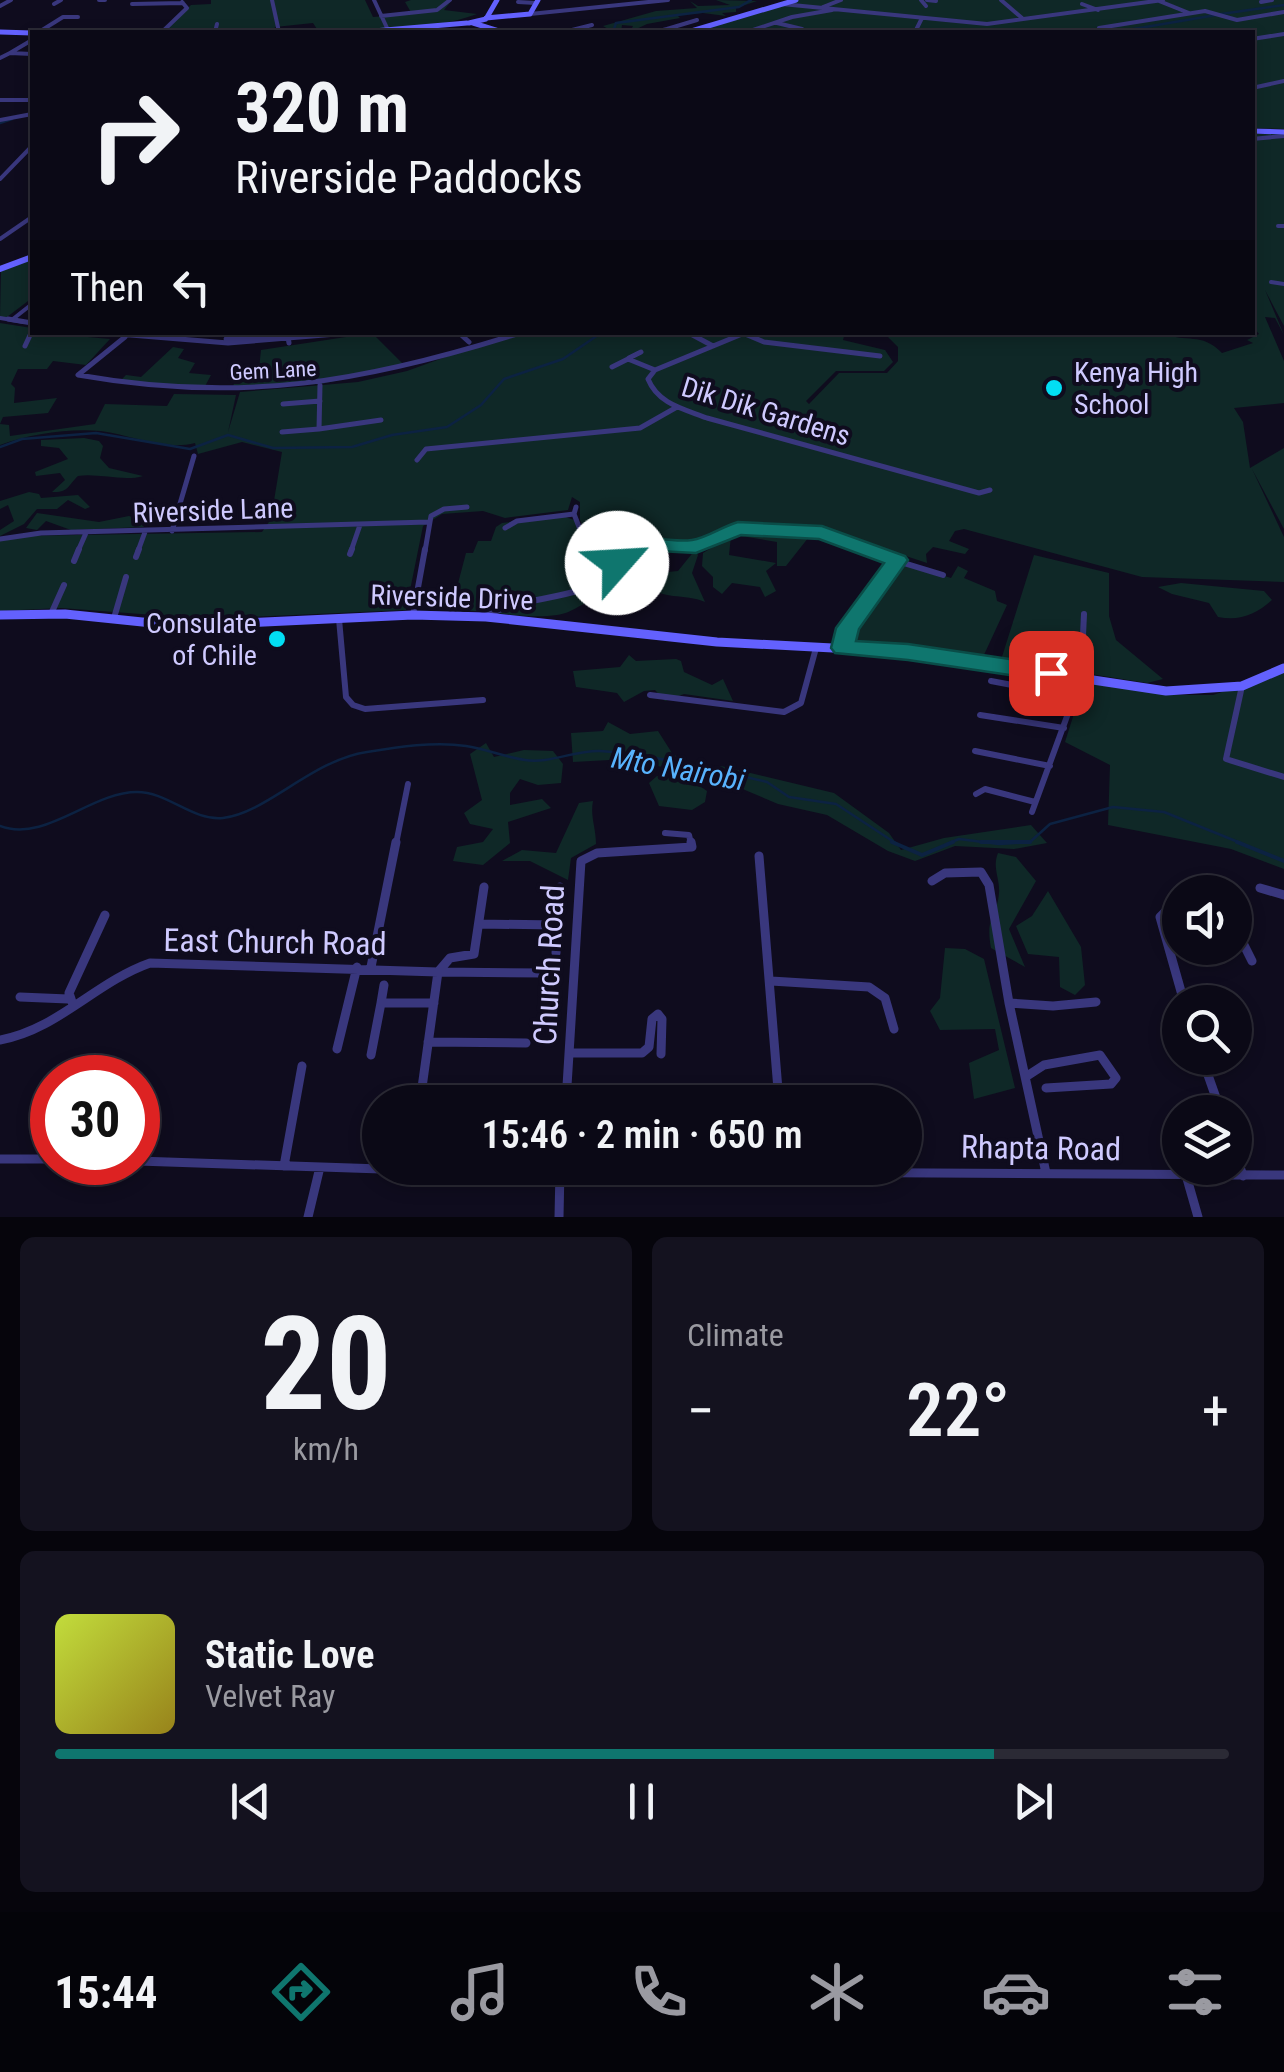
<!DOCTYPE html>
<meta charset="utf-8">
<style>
:root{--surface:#0b0916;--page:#14121f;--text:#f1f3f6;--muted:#9a9aa1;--line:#2b2a35;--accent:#0f766e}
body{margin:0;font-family:"Roboto Condensed",sans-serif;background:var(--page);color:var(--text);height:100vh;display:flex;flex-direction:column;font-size:38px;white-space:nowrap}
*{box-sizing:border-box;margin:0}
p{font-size:32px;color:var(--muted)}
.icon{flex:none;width:55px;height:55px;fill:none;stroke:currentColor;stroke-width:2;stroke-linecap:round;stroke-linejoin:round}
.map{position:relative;height:1217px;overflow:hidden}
.drawer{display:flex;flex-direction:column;gap:20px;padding:20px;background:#06050c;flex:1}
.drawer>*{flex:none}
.top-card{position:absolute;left:30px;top:30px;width:1225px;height:305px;border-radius:0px;box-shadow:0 5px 15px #0003,0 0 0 2px var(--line);background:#0b0916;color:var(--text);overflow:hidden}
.controls{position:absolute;left:1162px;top:875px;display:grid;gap:20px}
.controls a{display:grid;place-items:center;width:90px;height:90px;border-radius:50%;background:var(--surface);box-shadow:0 5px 15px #0003,0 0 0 2px var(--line);font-size:50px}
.speed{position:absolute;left:30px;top:1055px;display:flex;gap:20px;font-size:50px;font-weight:700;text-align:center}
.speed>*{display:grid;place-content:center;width:130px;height:130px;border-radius:50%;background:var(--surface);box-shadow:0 5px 15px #0003,0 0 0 2px var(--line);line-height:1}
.speed .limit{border:15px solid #d22;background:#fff;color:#111}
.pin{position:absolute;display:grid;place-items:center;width:85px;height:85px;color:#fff;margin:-42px;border-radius:20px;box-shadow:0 5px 15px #0006}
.me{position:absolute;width:110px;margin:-55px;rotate:64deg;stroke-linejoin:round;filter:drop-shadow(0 0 8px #0008)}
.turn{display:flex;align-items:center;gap:35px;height:210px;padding:0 40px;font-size:45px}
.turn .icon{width:130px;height:130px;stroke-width:2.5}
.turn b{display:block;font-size:70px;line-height:85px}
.then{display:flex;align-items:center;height:95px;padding:0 40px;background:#0003;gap:20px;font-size:38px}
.big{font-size:75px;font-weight:600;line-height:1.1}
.drawer .widget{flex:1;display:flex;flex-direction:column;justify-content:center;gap:15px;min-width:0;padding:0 35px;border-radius:15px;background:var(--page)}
.drawer .dial{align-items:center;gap:0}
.dial b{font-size:130px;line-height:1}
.song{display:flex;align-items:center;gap:30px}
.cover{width:120px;height:120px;border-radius:15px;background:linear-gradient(135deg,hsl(70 70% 55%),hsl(50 70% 35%))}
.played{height:10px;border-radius:5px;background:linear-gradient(90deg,var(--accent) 80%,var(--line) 80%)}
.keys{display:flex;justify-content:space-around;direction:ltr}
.heat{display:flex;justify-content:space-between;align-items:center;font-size:55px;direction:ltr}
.drawer .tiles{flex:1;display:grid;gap:20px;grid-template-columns:1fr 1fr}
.widget:last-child{grid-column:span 2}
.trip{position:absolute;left:362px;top:1085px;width:560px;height:100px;border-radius:50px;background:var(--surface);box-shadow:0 5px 15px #0003,0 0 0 2px var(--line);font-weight:600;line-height:100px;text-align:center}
.dock{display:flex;height:160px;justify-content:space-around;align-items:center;background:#040409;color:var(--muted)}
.dock .icon{width:70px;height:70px}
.dock .active{color:var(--accent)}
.dock b{font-size:45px;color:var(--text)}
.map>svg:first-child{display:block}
.green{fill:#0f2827}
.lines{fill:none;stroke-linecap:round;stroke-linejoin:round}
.stream-far1{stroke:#0c2242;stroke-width:2.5}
.stream{stroke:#0c2242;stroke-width:4}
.street-far3{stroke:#39377d;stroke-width:4}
.street-far2{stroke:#39377d;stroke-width:5}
.street-far1{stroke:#39377d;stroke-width:6}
.street{stroke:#39377d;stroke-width:9}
.secondary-far2{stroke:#6361fe;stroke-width:5}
.secondary-far1{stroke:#6361fe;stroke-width:6}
.secondary{stroke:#6361fe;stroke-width:9}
.route{fill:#0f766e;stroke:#0a4d48;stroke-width:2.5}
.poi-dot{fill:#02def3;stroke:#0f0c1e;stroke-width:4}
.labels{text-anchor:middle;stroke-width:8;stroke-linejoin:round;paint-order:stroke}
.far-street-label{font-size:22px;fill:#cfcaff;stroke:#0f0c1e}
.poi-label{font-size:28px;fill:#cfcaff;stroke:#0f0c1e;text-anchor:start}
.street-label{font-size:28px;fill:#cfcaff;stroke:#0f0c1e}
.water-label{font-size:30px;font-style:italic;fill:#58b3fe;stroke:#0f0c1e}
.near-street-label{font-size:32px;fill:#cfcaff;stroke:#0f0c1e}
</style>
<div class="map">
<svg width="1284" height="1217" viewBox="0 0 1284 1217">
<rect width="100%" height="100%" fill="#0f0c1e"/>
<path class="green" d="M 211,0 L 365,0 L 373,17 L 412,14 L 405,2 L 411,0 L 452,0 L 444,10 L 477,14 C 430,31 369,32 319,32 L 313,23 L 275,27 L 274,32 L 164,32 L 191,5 L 211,4 Z
M 716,0 L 757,1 L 736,8 L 736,12 L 722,13 L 726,16 L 703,13 L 677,15 L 680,18 L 647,24 L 630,32 L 633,26 L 622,25 L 621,32 L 606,32 L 610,30 L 603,26 L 656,11 L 697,8 L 690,1 L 698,6 L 730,5 Z
M 798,0 L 1284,0 L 1284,129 L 1253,128 L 1252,32 L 693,32 Z
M 1253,134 L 1284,134 L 1284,326 L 1265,290 L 1284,335 L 1275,318 L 1265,317 L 1284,361 L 1284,403 L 1234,408 L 1243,422 L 1250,468 L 1284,448 L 1284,529 L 1252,469 L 1284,537 L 1284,582 L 1142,577 L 964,529 L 955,531 L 949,541 L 969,549 L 965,554 L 933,547 L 926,554 L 927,563 L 818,527 L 732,524 L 694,541 L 644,538 L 629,541 L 587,533 L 580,520 L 580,502 L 572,497 L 568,510 L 505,518 L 483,511 L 442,514 L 423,526 L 406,610 L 207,619 L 61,608 L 0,611 L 0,541 L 17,536 L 262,532 L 271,519 L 282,452 L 242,442 L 198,454 L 195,443 C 165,451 131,435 101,431 C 70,428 29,434 0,445 L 0,323 L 32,328 L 32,332 L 110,339 L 86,365 L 53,361 L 47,369 L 18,369 L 11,384 L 15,388 L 14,403 L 57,398 L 48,413 L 3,417 L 0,424 L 9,425 L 10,436 L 95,424 L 105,404 L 167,406 L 174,394 L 236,395 L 228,432 L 240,392 L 358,382 L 407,371 L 498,338 L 500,333 L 845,333 L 843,340 L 885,350 L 893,362 L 884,371 L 836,371 L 806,401 L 809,404 L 839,373 L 887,373 L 898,361 L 898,347 L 884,333 L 1164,333 C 1186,344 1201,331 1222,353 L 1253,343 L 1247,340 L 1259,334 L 1252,326 Z
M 32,259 L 32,298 L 7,317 L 0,317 L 1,270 Z
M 372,333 L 405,366 L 321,384 L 232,389 L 239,370 L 259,369 L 261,350 Z
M 173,347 L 184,349 L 178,358 L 195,363 L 189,373 L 211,375 L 203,390 L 119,382 L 126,375 L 141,377 Z
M 84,438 L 99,441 L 103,446 L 100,458 L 109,468 L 143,476 C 124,482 99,473 78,476 C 68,485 69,493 52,492 L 65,480 L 60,473 L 36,476 L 35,472 L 68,459 L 59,448 L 41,446 L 41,440 Z
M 29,492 L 39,494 L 41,498 L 78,495 L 90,507 L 85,509 L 68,500 L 57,509 L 37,509 L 24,524 L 0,536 L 0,530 L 14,521 L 8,505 L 0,509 L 0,501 Z
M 37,513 L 99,522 L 129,516 L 138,519 L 144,527 L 71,530 L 46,521 L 37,530 L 26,528 Z
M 563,516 L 574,520 L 584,537 L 574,558 L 605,561 L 597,578 L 597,586 L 593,589 L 602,600 C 584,599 574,613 557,615 C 523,620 486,609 451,610 L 466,553 L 473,553 L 478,541 L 491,541 L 496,527 L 502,523 Z
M 750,530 L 812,533 L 786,566 L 777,566 L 777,542 L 735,535 Z
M 731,536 L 729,555 L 776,563 L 766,571 L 776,591 L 765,597 L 760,587 L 732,583 L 722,594 L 713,587 L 713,577 L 702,566 L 703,553 Z
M 695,550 L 698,555 L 692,573 L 705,602 C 685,593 660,601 644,583 L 632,587 L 610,578 L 629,558 L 646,558 L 636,567 L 638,575 L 678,571 Z
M 1034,555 L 1109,573 L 1109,616 L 1116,640 L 1163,679 L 1147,683 L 1001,660 Z
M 903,563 L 951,578 L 958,566 L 968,571 L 964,578 L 995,591 L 997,601 L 1007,605 L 983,657 L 904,644 L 849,642 L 848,637 L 856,620 Z
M 1181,583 L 1264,591 L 1272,600 C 1255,615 1240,621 1218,617 L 1209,603 L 1172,594 L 1158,587 Z
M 629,655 L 636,661 L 676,659 L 681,661 L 684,672 L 712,685 L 723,679 L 733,701 L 684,694 L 665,701 L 655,690 L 644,691 L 624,702 L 617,693 L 576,687 L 573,671 L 620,667 Z
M 1284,671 L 1284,869 L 1231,849 L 1108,825 L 1110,765 L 1065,742 L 1084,682 L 1168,695 L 1213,695 Z
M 608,722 L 630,734 L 658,731 L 672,753 L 699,771 L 721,766 L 834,793 L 889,833 L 901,850 L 944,838 L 1031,825 L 1047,843 L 1014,849 L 955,846 L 915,861 L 888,851 L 827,815 L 778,804 L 726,782 L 628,759 L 573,762 L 571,733 L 603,731 Z
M 486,743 L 494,757 L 524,750 L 553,751 L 563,764 L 561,783 L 538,785 L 520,779 L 510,793 L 510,805 L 542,799 L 551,808 L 508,822 L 510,843 L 483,865 L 453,861 L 457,847 L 483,842 L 493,829 L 470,824 L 464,813 L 482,800 L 470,754 Z
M 657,776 C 675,776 692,779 707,791 L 705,802 L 692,810 L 659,806 L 649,783 Z
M 593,801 C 590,816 596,828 596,844 L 571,858 L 568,880 L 530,861 L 502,861 L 522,850 L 556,853 L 579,803 Z
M 998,853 L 1016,857 L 1036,881 L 1009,929 L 1025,967 L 991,948 C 985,915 997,918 999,893 C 1000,878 992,868 998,853 Z
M 1048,891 L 1081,947 L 1085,985 L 1075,995 L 1060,987 L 1059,957 L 1028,954 L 1016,926 L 1032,916 Z
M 945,948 L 965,949 L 984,959 L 1015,1088 L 974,1099 L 969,1063 L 999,1050 L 995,1029 L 940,1030 L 930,1011 L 940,998 Z"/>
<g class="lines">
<path class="stream-far1" d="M 1221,14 L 1284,5
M 613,32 L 616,23 L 739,7 L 751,0
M 1116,32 L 1216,15
M 0,123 L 12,119
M 0,447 L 22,439 L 96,433 L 190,449 L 228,435 L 273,448 L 352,447 L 392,435 L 447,427 L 481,405 L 504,379 L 563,359 L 598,335 L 611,332
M 0,826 C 45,843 91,792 137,792 C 168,792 192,821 223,818 C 267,813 312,760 367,752 C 397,747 435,741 466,746 C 486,749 505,757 525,760 C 549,764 575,750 600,751 C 650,754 701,768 750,778 L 767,782 L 789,797 L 836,804 L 897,844
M 947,844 L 959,839 L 999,844 L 1030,842 L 1050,824 L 1113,807 L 1164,812 L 1243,844"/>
<path class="stream" d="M 892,842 L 922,855 L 953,842
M 981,842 L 1030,842
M 1237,842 L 1284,861"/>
<path class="street-far3" d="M 99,0 L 105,0
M 272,0 L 279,32
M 374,0 L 388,30
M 921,0 L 926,6
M 927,0 L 936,1
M 1001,0 L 1022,18
M 1159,1 L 1189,13
M 518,2 L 536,3
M 1261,2 L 1272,0
M 54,4 L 61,0
M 132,4 L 183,3
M 782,4 L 987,24 L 1163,0
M 1082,4 L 1098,10
M 0,6 L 11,0
M 823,7 L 841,0
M 530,14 L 668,0
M 381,16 L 437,10 L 450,0
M 777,23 L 802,29
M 1099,28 L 1205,11 L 1237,20 L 1284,12
M 667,29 L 697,20
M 39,32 L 63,17 L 78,17
M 162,32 L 187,8 L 182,2
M 215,32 L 217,24
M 564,32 L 592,25
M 655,32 L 667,29 L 678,32
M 747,32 L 792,17 L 832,10
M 863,32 L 885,32
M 915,32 L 922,18
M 1028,32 L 1054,30
M 1252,39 L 1284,34
M 32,40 L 10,53 L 32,54
M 0,58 L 10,53
M 1252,88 L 1284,81
M 0,100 L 32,100
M 0,120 L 32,114
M 1252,139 L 1284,136
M 0,179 L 32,146
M 1278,226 L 1284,226
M 0,239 L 32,217
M 1271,282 L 1284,284
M 0,318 L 24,322
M 13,319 L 32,304"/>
<path class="street-far2" d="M 8,319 L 32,323
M 94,332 L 228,343 L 361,332
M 458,332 L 469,342
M 687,332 L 713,346
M 747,332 L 655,370 L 648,379 C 658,404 684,409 707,418 L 979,493 L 990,490
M 745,334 L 764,342 L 880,356
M 125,337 L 78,375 C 242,404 366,382 523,332
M 288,337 L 322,332
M 226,339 L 288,337 L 289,343
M 25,346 L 32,331
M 629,358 L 641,352
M 612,367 L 628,359 L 655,370
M 320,385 L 319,429 L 381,420
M 283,404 L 320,401
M 282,432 L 319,429
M 417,460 L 426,449 L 640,428 L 677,407
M 576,507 L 574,514 L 581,532 L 628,545
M 505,528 L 517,521 L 574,514
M 172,531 L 194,456
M 0,539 L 41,533 L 428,522
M 78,551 L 86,533
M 138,551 L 145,532
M 351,551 L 360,525
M 425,551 L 431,516 L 444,509 L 467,507
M 622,551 L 629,545 L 696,547 L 738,528 L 814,531 L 870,551"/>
<path class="street-far1" d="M 350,554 L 352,549
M 136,557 L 139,549
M 74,561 L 79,549
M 897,561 L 943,575
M 51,614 L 64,585
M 413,615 L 425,549
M 487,616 C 524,593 582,604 613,569 C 618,563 619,555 625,549
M 114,618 L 126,577
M 339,619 L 346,697 L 353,705 L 365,709 L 483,700
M 843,648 L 848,628 L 897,561 L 863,549
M 991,681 L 1075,697
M 1242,686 L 1226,759 L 1284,777
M 650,695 L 784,712 L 801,703 L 816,648
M 980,715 L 1064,728
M 975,751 L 1050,766
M 976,794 L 985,789 L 1035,802
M 1032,812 L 1081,678 L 1084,614
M 665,833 L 689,835 L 691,844
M 396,844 L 408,784"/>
<path class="street" d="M 759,856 L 779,1102
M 932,881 L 945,873 L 981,872 L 989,885 L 1009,1003 L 1046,1173
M 1260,888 L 1284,895
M 1180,906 L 1168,909 L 1160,917 L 1184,1002
M 479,924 L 557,925
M 1235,927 L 1252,961
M 556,953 L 560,887
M 371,967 L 396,842
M 438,972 L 450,958 L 474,954 L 484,887
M 439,972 L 544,973
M 771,981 L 869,987 L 885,998 L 894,1029
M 20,997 L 68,999
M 381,1003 L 384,985
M 1009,1003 L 1053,1006 L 1096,1002
M 73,1005 L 69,993 L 105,915
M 0,1040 C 57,1030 96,982 150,963 L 438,972 L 420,1102
M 428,1042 L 526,1043
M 337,1049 L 357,967
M 571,1053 L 642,1053 L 649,1047 L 652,1019 L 658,1014 L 662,1019 L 661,1054
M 371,1055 L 381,1003 L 434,1003
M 1202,1058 L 1221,1112
M 1027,1076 L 1044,1065 L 1100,1055 L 1116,1078 L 1111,1084 L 1046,1088
M 566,1102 L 581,861 L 597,853 L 692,847 L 691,842
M 1235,1152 L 1243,1176
M 0,1159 L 52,1159
M 138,1161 L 411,1170 L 1284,1175
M 284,1166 L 302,1066
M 1186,1175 L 1198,1217
M 308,1217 L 320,1167
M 559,1217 L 560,1169"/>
<path class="secondary-far2" d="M 486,18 L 530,14 L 538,0
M 469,23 L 486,19 L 497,0
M 473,23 L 502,32
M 0,32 L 32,33
M 362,32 L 467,23
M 688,32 L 796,0
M 1252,131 L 1284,132"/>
<path class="secondary-far1" d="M 0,269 L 32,257"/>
<path class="secondary" d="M 0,615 L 65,614 L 181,626 L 413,615 L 486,617 L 717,642 L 908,652 L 1166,691 L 1242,686 L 1284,668"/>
</g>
<path class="route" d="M 738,522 L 822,526 L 905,556 L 908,560 L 859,629 L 856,641 L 908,644 L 1051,665 L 1063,673 L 1051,681 L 908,660 L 835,653 L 831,648 L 836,628 L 884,563 L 819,539 L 741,535 L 696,553 L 639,550 L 632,553 L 624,568 L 617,569 L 606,563 C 625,520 656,545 692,540 C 707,538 723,526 738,522 Z"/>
<g class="poi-dot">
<circle cx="1054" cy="388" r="10"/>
<circle cx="277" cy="639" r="10"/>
</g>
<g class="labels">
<g class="far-street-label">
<text transform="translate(273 370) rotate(-3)" y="8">Gem Lane</text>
</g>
<g class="poi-label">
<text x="1074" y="382">Kenya High<tspan x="1074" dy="32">School</tspan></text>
<text x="257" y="633" text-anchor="end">Consulate<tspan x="257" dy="32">of Chile</tspan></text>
</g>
<g class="street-label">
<text transform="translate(766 411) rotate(17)" y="10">Dik Dik Gardens</text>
<text transform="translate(213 510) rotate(-2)" y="10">Riverside Lane</text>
<text transform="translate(452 597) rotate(2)" y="10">Riverside Drive</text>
</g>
<g class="water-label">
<text transform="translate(678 769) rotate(10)" y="10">Mto Nairobi</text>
</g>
<g class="near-street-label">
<text transform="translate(275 942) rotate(1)" y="11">East Church Road</text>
<text transform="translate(549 965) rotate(-87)" y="11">Church Road</text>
<text transform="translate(1041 1148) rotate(1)" y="11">Rhapta Road</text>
</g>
</g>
</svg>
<div class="controls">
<a><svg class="icon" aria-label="sound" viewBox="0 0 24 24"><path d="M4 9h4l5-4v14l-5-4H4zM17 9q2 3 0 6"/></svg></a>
<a><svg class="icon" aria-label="search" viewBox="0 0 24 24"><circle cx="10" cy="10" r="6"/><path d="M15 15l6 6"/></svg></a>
<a><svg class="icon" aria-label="layers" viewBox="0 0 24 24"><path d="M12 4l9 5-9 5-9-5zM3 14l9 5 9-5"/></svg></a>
</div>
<div class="speed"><div class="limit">30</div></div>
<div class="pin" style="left:1051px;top:673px;background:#d93025"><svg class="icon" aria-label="arrive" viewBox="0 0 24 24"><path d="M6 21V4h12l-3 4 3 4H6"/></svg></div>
<svg class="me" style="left:617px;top:563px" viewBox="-20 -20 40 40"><circle r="19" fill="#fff"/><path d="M0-13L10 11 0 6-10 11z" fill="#0f766e"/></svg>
<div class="trip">15:46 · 2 min · 650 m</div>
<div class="top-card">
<div class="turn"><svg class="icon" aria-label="right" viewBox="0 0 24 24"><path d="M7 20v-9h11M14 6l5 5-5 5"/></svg><div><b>320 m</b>Riverside Paddocks</div></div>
<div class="then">Then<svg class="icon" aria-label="left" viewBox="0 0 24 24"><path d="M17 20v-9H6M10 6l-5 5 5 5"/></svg></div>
</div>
</div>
<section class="drawer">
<div class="tiles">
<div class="widget dial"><b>20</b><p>km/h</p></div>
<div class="widget"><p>Climate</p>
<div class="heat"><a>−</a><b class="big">22°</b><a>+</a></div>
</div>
<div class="widget">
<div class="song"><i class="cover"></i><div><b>Static Love</b><p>Velvet Ray</p></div></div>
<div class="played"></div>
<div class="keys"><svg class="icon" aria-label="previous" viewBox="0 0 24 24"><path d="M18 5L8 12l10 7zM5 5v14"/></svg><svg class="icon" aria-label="pause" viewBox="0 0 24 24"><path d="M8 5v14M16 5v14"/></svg><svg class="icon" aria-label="next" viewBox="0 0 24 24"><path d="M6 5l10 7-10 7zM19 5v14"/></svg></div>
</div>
</div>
</section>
<nav class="dock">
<b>15:44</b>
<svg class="icon active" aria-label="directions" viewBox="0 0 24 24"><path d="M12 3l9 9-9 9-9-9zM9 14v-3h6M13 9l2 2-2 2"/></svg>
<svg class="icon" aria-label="music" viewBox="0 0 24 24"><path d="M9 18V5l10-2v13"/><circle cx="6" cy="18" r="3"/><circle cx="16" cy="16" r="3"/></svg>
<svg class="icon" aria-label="phone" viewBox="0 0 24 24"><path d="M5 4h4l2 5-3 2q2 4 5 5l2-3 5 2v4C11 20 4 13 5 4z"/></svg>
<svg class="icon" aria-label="climate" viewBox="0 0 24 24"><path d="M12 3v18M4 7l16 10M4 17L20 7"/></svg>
<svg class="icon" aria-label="car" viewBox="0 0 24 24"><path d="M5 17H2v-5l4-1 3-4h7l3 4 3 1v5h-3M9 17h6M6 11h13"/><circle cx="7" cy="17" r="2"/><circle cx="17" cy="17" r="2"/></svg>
<svg class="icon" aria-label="filters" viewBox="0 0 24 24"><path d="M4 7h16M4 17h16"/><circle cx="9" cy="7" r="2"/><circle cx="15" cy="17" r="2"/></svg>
</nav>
